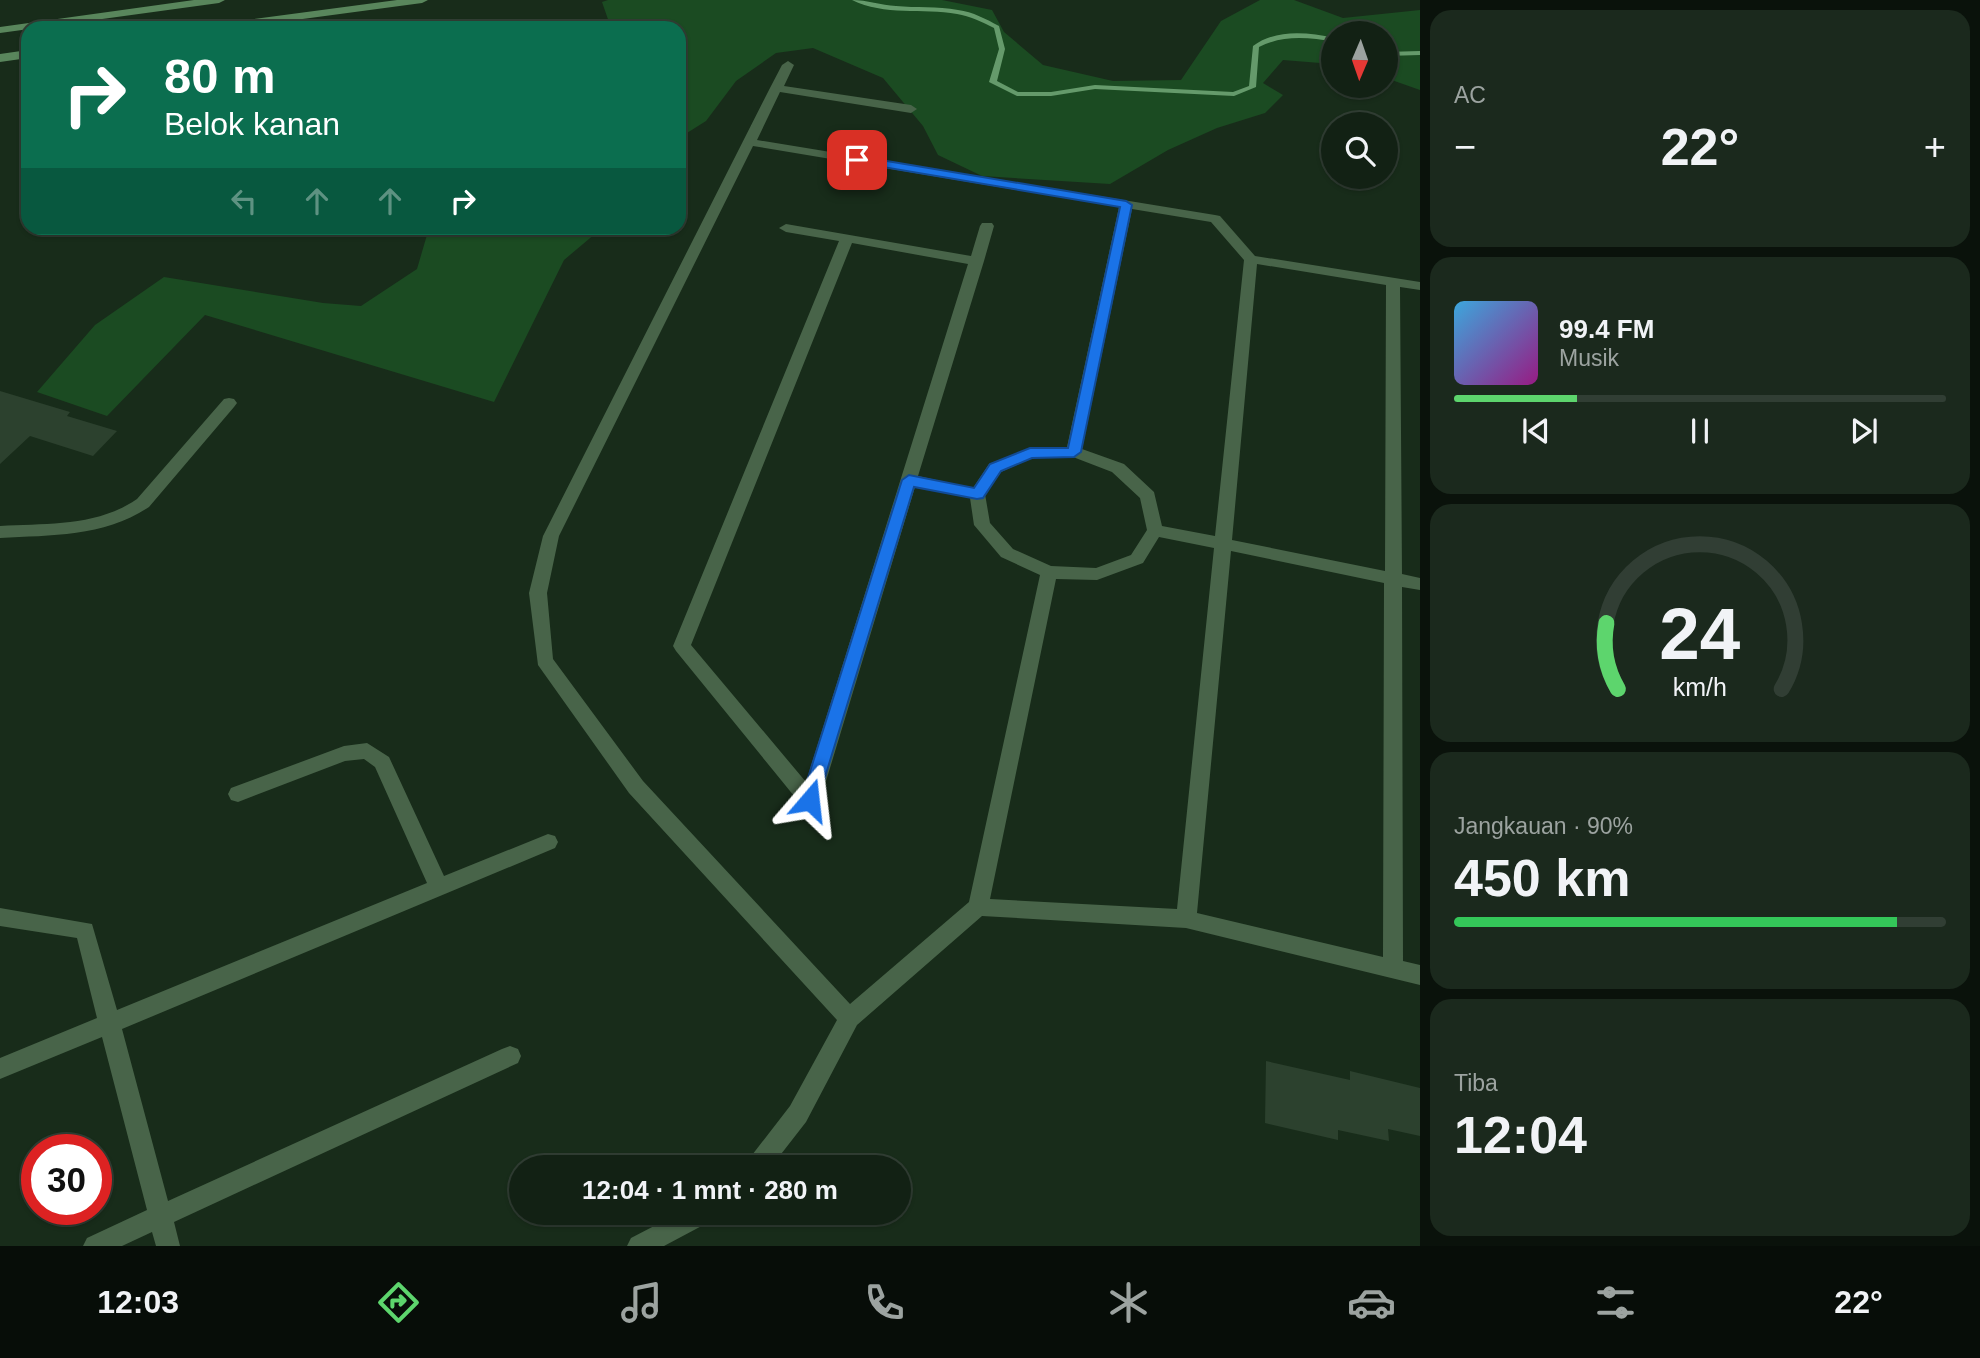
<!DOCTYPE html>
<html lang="id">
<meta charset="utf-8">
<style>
:root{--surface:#122114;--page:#1b291d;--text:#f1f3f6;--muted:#9ca3a0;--line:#313e34;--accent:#5dd56d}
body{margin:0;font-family:Helvetica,sans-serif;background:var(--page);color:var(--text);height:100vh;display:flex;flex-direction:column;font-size:26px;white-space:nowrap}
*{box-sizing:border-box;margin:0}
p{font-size:23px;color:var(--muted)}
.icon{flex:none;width:38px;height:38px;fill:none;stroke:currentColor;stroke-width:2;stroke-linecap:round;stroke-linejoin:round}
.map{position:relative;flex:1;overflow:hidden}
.panel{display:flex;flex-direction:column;gap:10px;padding:10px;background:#0a120b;width:560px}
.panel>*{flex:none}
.guide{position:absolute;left:21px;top:21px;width:665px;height:214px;border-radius:21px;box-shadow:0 2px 5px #0004,0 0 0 2px var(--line);background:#0b6e4f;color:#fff;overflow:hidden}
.needle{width:46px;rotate:182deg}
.controls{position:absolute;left:1321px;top:21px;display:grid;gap:14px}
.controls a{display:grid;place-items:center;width:77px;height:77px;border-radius:50%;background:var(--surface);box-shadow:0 2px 5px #0004,0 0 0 2px var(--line);font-size:35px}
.speed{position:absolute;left:21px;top:1134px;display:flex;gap:14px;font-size:35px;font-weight:700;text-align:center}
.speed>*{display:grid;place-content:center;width:91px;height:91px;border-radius:50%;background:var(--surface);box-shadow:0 2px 5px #0004,0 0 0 2px var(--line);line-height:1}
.speed .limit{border:10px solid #d22;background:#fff;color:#111}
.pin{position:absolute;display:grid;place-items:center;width:60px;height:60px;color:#fff;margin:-30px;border-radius:14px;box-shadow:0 4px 10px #0006}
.me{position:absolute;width:77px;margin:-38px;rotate:17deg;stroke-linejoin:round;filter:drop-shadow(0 0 5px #0008)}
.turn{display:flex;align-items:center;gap:24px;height:147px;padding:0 28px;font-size:32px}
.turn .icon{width:91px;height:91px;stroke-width:2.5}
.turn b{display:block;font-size:49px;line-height:60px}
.lanes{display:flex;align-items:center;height:66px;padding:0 28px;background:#0003;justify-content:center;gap:35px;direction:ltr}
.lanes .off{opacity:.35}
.big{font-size:52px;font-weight:700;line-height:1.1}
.panel .card{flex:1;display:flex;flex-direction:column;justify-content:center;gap:10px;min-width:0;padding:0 24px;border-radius:21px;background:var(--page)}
.panel .dial{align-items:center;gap:0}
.dial svg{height:182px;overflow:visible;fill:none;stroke:var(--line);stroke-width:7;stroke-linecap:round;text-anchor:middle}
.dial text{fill:var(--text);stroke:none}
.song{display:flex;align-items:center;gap:21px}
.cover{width:84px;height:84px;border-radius:10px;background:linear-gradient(135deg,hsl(200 70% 55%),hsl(310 70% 35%))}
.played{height:7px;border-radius:4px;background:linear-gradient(90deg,var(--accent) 25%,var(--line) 25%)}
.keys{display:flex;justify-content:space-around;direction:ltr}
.heat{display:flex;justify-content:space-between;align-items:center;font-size:38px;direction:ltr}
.charge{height:10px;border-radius:5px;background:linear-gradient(90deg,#34c759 90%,var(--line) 0)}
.trip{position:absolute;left:509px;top:1155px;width:402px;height:70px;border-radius:35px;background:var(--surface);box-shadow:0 2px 5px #0004,0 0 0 2px var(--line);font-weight:700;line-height:70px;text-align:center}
.tabs{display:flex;height:112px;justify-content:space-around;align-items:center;background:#070d08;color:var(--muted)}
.tabs .icon{width:49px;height:49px}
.tabs .current{color:var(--accent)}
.tabs b{font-size:32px;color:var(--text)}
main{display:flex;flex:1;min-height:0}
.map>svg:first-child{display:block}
.green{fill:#1b4b22}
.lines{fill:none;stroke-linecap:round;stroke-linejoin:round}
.stream{fill:#659a6b;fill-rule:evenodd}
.building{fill:#2c412e}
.street{fill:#486449;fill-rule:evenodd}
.secondary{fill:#59865c;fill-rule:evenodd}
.route{fill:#1a73e8;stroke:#114b97;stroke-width:2}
</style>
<main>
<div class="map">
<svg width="1420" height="1246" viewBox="0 0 1420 1246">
<rect width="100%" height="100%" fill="#182c1a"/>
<path class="green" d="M 608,0 L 942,0 L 992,10 L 1004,32 L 1043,65 L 1113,81 L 1181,80 L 1221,21 L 1260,0 L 1294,0 L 1343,18 L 1420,10 L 1420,90 L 1386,78 L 1386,33 L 1334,33 L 1333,64 L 1283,60 L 1263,83 L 1283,95 L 1265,113 L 1217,128 L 1168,150 L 1110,184 L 982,176 L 938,155 L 923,126 L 883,78 L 813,48 L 776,53 L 736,81 L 706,121 L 679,138 L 679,28 L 611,28 L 602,2 Z
M 429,228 L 602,228 L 564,260 L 494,402 L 205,315 L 107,416 L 37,392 L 95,325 L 164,277 L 323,303 L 361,306 L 417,269 Z"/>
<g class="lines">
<path class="stream" d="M 852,0 C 867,0 881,5 896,6 C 916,8 937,6 958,10 C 973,12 986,19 999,26 L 1005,49 L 997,81 L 1018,92 L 1051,92 L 1095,85 L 1233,92 L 1249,86 L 1253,46 C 1276,29 1307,32 1334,38 L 1334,42 C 1308,37 1283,35 1259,47 L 1256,87 L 1234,96 L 1095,89 L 1051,96 L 1017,96 L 989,82 L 999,49 L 994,28 C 982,22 970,16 957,14 C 923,8 884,16 852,0 Z
M 1420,51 L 1420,55 L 1386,56 L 1386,52 Z"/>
</g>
<path class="building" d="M 0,391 L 70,412 L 67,416 L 117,431 L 93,456 L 30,436 L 0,464 Z
M 1266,1061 L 1350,1080 L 1350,1071 L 1420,1088 L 1420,1136 L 1388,1129 L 1389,1141 L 1338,1130 L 1338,1140 L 1265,1123 Z"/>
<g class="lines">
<path class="street" d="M 788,61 L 794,65 L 784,86 L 911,105 L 917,109 L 911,113 L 780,92 L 757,140 L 1215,215 L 1220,216 L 1255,256 L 1420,282 L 1420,290 L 1400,287 L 1402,574 L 1420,578 L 1420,590 L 1402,587 L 1403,961 L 1420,965 L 1420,985 L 1186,928 L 982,916 L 857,1025 L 806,1122 L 771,1167 L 746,1167 L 749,1159 L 790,1106 L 837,1020 L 629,793 L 538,665 L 529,593 L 543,536 L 770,88 L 782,65 ZM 753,146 L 1119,207 L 1067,447 L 1030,448 L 989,464 L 973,488 L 918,476 L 984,261 L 994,226 L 992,223 L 982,223 L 980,226 L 971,256 L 786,224 L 779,228 L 786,232 L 839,241 L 673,646 L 676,651 L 803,807 L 810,809 L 817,807 L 820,801 L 915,487 L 970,498 L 974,525 L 1001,557 L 1040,575 L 969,902 L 850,1004 L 643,781 L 553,659 L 547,593 L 559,536 ZM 1132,209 L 1211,222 L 1244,260 L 1215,536 L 1162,526 L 1154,492 L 1124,464 L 1082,449 ZM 852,243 L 968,264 L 806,782 L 691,645 ZM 1257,264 L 1386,285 L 1385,571 L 1232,540 ZM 1073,457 L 1112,472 L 1140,498 L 1147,530 L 1131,555 L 1096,568 L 1051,566 L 1013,549 L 990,523 L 985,494 L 1001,472 L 1032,458 ZM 1159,537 L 1214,548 L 1177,909 L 990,899 L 1056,579 L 1097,580 L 1143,563 ZM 1231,551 L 1384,583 L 1383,957 L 1197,913 Z
M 229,398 L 234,399 L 237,403 L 234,407 L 149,507 C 104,537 52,535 0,538 L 0,526 C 48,523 96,527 137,499 L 224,399 Z
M 367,743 L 389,757 L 444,876 L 548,834 L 555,836 L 558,842 L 555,848 L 122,1029 L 168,1201 L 502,1049 L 510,1046 L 518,1049 L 521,1056 L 518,1063 L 174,1222 L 180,1246 L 156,1246 L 152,1232 L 122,1246 L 83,1246 L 87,1238 L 147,1210 L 102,1037 L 0,1079 L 0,1058 L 97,1018 L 77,938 L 0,926 L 0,908 L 92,924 L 117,1010 L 427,883 L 375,767 L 364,759 L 345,761 L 238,802 L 231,800 L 228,794 L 231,788 L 344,746 Z
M 679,1213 L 715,1213 L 711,1221 L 664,1246 L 627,1246 L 631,1238 Z"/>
<path class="secondary" d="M 194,0 L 225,0 L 219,3 L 0,33 L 0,27 Z
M 397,0 L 428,0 L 422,3 L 236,28 L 204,28 L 210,25 Z
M 28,50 L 28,58 L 0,62 L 0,54 Z"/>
</g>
<path class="route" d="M 857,156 L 1126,201 L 1132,205 L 1081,452 L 1074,457 L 1032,458 L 1001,471 L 983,498 L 977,499 L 914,487 L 818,800 L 816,806 L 810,808 L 803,806 L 801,800 L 902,480 L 909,475 L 974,488 L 990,464 L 1030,448 L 1068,448 L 1120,207 L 853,162 L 853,157 Z"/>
</svg>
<div class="controls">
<a><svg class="needle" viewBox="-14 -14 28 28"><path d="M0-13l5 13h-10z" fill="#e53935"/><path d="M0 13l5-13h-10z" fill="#9ca3a0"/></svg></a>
<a><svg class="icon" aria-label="search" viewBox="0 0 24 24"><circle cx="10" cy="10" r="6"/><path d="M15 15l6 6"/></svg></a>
</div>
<div class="speed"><div class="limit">30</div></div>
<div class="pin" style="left:857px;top:160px;background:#d93025"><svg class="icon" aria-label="arrive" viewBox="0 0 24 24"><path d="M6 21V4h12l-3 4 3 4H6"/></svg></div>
<svg class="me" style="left:810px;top:800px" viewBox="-20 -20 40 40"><path d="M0-17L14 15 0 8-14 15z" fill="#1a73e8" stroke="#fff" stroke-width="4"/></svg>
<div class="trip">12:04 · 1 mnt · 280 m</div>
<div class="guide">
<div class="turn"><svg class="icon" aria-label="right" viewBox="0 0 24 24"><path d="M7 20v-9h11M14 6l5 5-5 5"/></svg><div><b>80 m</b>Belok kanan</div></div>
<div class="lanes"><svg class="icon off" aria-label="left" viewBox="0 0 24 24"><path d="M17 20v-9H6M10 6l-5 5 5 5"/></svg><svg class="icon off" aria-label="ahead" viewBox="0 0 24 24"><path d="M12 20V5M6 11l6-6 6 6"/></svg><svg class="icon off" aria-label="ahead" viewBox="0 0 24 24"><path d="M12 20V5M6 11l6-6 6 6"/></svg><svg class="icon" aria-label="right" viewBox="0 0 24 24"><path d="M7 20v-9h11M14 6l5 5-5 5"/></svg></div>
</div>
</div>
<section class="panel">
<div class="card"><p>AC</p>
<div class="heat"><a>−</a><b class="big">22°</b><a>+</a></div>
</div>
<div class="card">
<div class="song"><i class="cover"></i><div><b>99.4 FM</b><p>Musik</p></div></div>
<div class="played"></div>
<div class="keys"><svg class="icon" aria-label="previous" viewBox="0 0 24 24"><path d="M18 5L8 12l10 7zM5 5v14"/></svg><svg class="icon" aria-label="pause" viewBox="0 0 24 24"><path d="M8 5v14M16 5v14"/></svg><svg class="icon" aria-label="next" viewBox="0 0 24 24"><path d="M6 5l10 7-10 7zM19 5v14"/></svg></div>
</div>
<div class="card dial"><svg viewBox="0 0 100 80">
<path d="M14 69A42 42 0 1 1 86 69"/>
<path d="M14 69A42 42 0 0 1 9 40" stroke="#5dd56d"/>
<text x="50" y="56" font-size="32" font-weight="700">24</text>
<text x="50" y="72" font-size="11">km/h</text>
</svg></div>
<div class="card"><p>Jangkauan · 90%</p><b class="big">450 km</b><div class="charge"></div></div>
<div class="card"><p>Tiba</p><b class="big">12:04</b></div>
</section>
</main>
<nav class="tabs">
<b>12:03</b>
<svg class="icon current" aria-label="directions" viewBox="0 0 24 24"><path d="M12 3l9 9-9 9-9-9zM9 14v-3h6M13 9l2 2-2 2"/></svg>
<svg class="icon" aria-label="music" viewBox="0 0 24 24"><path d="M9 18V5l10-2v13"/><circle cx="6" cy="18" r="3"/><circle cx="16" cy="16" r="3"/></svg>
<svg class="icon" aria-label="phone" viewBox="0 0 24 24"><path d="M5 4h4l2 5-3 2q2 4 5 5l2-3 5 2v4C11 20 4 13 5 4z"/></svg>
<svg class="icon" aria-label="climate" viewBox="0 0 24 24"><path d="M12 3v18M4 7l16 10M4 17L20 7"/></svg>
<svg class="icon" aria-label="car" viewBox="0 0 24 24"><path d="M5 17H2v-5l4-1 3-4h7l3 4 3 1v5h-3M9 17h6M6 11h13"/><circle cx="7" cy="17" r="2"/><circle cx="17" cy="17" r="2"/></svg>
<svg class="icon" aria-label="filters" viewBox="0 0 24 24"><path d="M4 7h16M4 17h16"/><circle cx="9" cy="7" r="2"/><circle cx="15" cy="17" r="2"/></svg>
<b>22°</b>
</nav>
